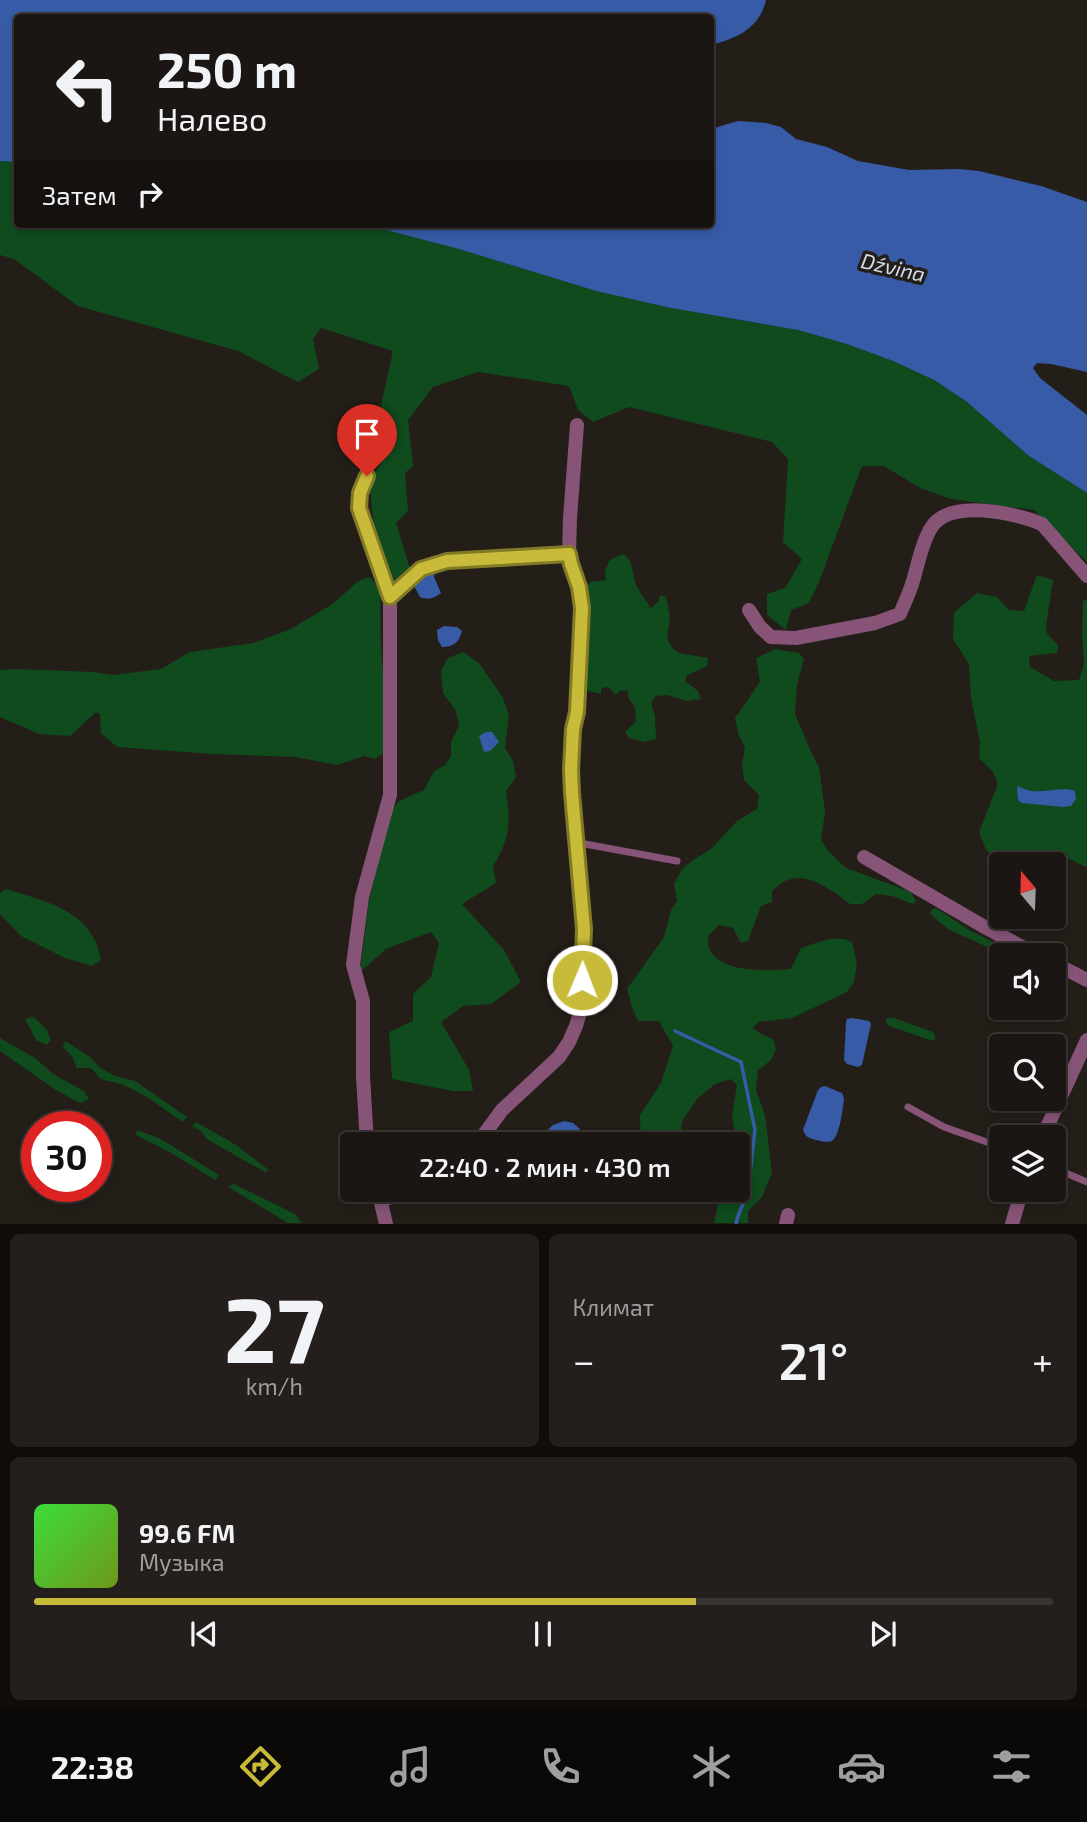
<!DOCTYPE html>
<html lang="ru">
<meta charset="utf-8">
<style>
:root{--surface:#1b1613;--page:#241f1c;--text:#f1f3f6;--muted:#a09fa0;--line:#393533;--accent:#c9bb3a}
body{margin:0;font-family:"Exo 2",sans-serif;background:var(--page);color:var(--text);height:100vh;display:flex;flex-direction:column;font-size:26px;white-space:nowrap}
*{box-sizing:border-box;margin:0}
p{font-size:23px;color:var(--muted)}
.icon{flex:none;width:38px;height:38px;fill:none;stroke:currentColor;stroke-width:2;stroke-linecap:round;stroke-linejoin:round}
.map{position:relative;height:1224px;overflow:hidden}
.drawer{display:flex;flex-direction:column;gap:10px;padding:10px;background:#0f0c0a;flex:1}
.drawer>*{flex:none}
.hud{position:absolute;left:14px;top:14px;width:700px;height:214px;border-radius:7px;box-shadow:0 4px 10px #0003,0 0 0 2px var(--line);background:#1b1613;color:var(--text);overflow:hidden}
.needle{width:46px;rotate:341deg}
.tools{position:absolute;left:989px;top:852px;display:grid;gap:14px}
.tools a{display:grid;place-items:center;width:77px;height:77px;border-radius:7px;background:var(--surface);box-shadow:0 4px 10px #0003,0 0 0 2px var(--line);font-size:35px}
.speed{position:absolute;left:21px;top:1111px;display:flex;gap:14px;font-size:35px;font-weight:700;text-align:center}
.speed>*{display:grid;place-content:center;width:91px;height:91px;border-radius:50%;background:var(--surface);box-shadow:0 4px 10px #0003,0 0 0 2px var(--line);line-height:1}
.speed .limit{border:10px solid #d22;background:#fff;color:#111}
.pin{position:absolute;display:grid;place-items:center;width:60px;height:60px;color:#fff;margin:-72px -30px;border-radius:50% 50% 50% 0;rotate:-45deg;box-shadow:0 0 7px #0007}
.pin .icon{rotate:45deg}
.me{position:absolute;width:77px;margin:-38px;rotate:1deg;stroke-linejoin:round;filter:drop-shadow(0 0 5px #0008)}
.turn{display:flex;align-items:center;gap:24px;height:147px;padding:0 28px;font-size:32px}
.turn .icon{width:91px;height:91px;stroke-width:2.5}
.turn b{display:block;font-size:49px;line-height:60px}
.then{display:flex;align-items:center;height:66px;padding:0 28px;background:#0003;gap:14px;font-size:26px}
.big{font-size:52px;font-weight:600;line-height:1.1}
.drawer .tile{flex:1;display:flex;flex-direction:column;justify-content:center;gap:10px;min-width:0;padding:0 24px;border-radius:10px;background:var(--page)}
.drawer .dial{align-items:center;gap:0}
.dial b{font-size:91px;line-height:1}
.song{display:flex;align-items:center;gap:21px}
.cover{width:84px;height:84px;border-radius:10px;background:linear-gradient(135deg,hsl(120 70% 55%),hsl(80 70% 35%))}
.played{height:7px;border-radius:4px;background:linear-gradient(90deg,var(--accent) 65%,var(--line) 65%)}
.keys{display:flex;justify-content:space-around;direction:ltr}
.heat{display:flex;justify-content:space-between;align-items:center;font-size:38px;direction:ltr}
.drawer .tiles{flex:1;display:grid;gap:10px;grid-template-columns:1fr 1fr}
.tile:last-child{grid-column:span 2}
.trip{position:absolute;left:340px;top:1132px;width:410px;height:70px;border-radius:7px;background:var(--surface);box-shadow:0 4px 10px #0003,0 0 0 2px var(--line);font-weight:600;line-height:70px;text-align:center}
.dock{display:flex;height:112px;justify-content:space-around;align-items:center;background:#0b0908;color:var(--muted)}
.dock .icon{width:49px;height:49px}
.dock .active{color:var(--accent)}
.dock b{font-size:32px;color:var(--text)}
.map>svg:first-child{display:block}
.green{fill:#0f4b1d}
.water{fill:#375ba6}
.lines{fill:none;stroke-linecap:round;stroke-linejoin:round}
.stream{stroke:#375ba6;stroke-width:3.5}
.lane{stroke:#875478;stroke-width:7}
.street{stroke:#875478;stroke-width:14}
.route-casing{stroke:#837a26;stroke-width:18}
.route{stroke:#c9bb3a;stroke-width:12}
.labels{text-anchor:middle;stroke-width:7;stroke-linejoin:round;paint-order:stroke}
.water-label{font-size:21px;font-style:italic;fill:#d1dcf1;stroke:#241e19}
</style>
<div class="map">
<svg width="1087" height="1224" viewBox="0 0 1087 1224">
<rect width="100%" height="100%" fill="#241e19"/>
<path class="green" d="M 0,161 L 17,162 L 18,224 L 363,224 L 459,249 L 596,291 L 671,308 L 798,330 L 847,344 L 893,361 L 934,380 L 967,402 L 1029,456 L 1087,493 L 1087,562 L 1034,510 L 951,499 L 920,488 L 884,466 L 862,466 L 819,582 L 809,603 L 791,610 L 786,630 L 767,615 L 767,594 L 785,588 L 802,559 L 783,542 L 788,459 L 772,442 L 629,407 L 593,422 L 578,410 L 569,386 L 478,372 L 433,387 L 408,420 L 413,466 L 405,473 L 408,511 L 396,523 L 411,572 L 396,584 L 375,534 L 369,482 L 382,461 L 378,420 L 393,351 L 321,328 L 313,339 L 319,369 L 298,382 L 238,351 L 78,306 L 14,259 L 0,255 Z
M 623,554 C 635,561 631,574 637,587 C 641,594 646,601 651,608 L 658,602 L 660,595 L 666,597 L 670,617 L 667,637 L 672,648 L 679,653 L 708,658 L 707,666 L 686,676 L 686,682 L 698,691 L 701,699 L 686,701 L 668,695 L 656,696 L 651,702 L 655,716 L 656,739 L 644,742 L 629,738 L 625,732 L 636,721 L 635,707 L 629,699 L 627,690 L 620,691 L 615,695 L 609,687 L 601,688 L 601,694 L 584,690 L 584,629 L 589,605 L 587,587 L 590,582 L 606,580 L 605,570 L 610,560 Z
M 1037,575 L 1053,580 L 1046,626 L 1047,634 L 1058,645 L 1057,653 L 1029,656 L 1030,667 L 1054,681 L 1079,680 L 1084,663 L 1082,635 L 1083,600 L 1087,601 L 1087,867 L 1086,867 C 1048,848 1042,847 1003,862 L 986,850 L 979,832 L 998,784 L 993,772 L 979,758 L 980,742 L 971,698 L 969,664 L 953,639 L 954,613 L 977,593 L 997,597 L 1009,610 L 1024,611 Z
M 370,577 L 380,589 L 381,645 L 387,722 L 386,752 L 374,759 L 364,756 L 337,765 L 296,757 L 213,754 L 117,747 L 101,733 L 100,714 L 96,712 L 70,736 L 39,734 L 0,717 L 0,670 L 15,669 L 93,672 L 113,675 L 161,669 L 190,652 L 253,643 L 291,629 L 334,603 L 358,581 Z
M 775,649 L 799,653 L 804,659 L 797,685 L 795,714 L 813,756 L 819,767 L 825,812 L 821,840 L 829,852 L 846,868 L 911,892 L 916,901 L 913,904 L 892,896 L 876,894 L 862,904 L 850,904 C 836,893 810,873 791,879 C 783,881 778,886 772,891 L 772,902 L 761,906 L 748,941 L 741,943 L 733,928 L 719,925 L 708,936 C 708,941 708,948 711,952 C 724,973 769,971 791,969 L 801,948 C 816,943 838,933 852,942 L 857,963 L 854,982 L 847,992 L 792,1018 L 758,1022 L 753,1028 L 761,1034 L 773,1039 L 776,1049 L 771,1060 L 758,1070 L 756,1090 L 765,1115 L 772,1173 L 762,1197 L 748,1211 L 748,1223 L 714,1223 L 720,1196 L 724,1190 L 737,1190 L 737,1175 L 743,1170 L 747,1141 L 734,1129 L 732,1115 L 737,1085 L 731,1079 L 715,1084 L 697,1099 L 682,1121 L 679,1144 L 641,1144 L 640,1115 L 661,1083 L 673,1046 L 659,1021 L 638,1021 L 633,1010 L 627,989 L 664,937 L 671,910 L 677,901 L 674,884 L 682,869 L 693,860 L 711,849 L 737,821 L 757,809 L 759,795 L 744,780 L 742,764 L 745,747 L 739,736 L 735,718 L 760,682 L 756,658 Z
M 463,652 L 479,663 L 503,698 L 509,716 L 505,748 L 513,761 L 516,777 L 506,791 C 511,821 510,840 493,866 L 496,883 L 462,904 L 504,950 L 521,982 L 491,1004 L 463,1006 L 441,1022 L 469,1070 L 473,1091 L 453,1091 L 392,1079 L 389,1032 L 413,1021 L 413,994 L 431,977 L 439,943 L 431,932 L 386,949 L 360,972 L 369,901 L 390,812 L 399,801 L 424,790 L 434,771 L 445,765 L 451,756 L 451,742 L 459,726 L 456,711 L 443,693 L 441,671 L 448,658 Z
M 6,889 C 48,902 93,911 101,960 L 92,966 L 65,958 L 21,936 L 0,914 L 0,893 Z
M 936,908 L 971,931 L 997,944 L 998,950 L 996,951 L 948,929 L 930,914 L 932,909 Z
M 34,1017 L 47,1030 L 51,1040 L 47,1045 L 36,1040 L 25,1019 Z
M 887,1018 L 894,1018 L 933,1032 L 936,1038 L 933,1041 L 889,1026 L 885,1021 Z
M 0,1038 L 35,1058 L 53,1074 L 84,1091 L 89,1099 L 80,1103 L 56,1090 L 0,1051 Z
M 65,1041 L 89,1056 L 99,1067 L 115,1076 L 135,1081 L 187,1117 L 183,1122 L 147,1097 L 124,1085 L 101,1079 L 91,1068 L 77,1068 L 72,1056 L 63,1047 Z
M 196,1122 L 236,1145 L 269,1170 L 265,1172 L 207,1139 L 201,1131 L 192,1126 Z
M 137,1130 L 161,1139 L 219,1175 L 215,1180 L 173,1154 L 136,1135 Z
M 234,1184 L 295,1214 L 302,1223 L 288,1223 L 228,1187 Z"/>
<path class="water" d="M 0,0 L 766,0 C 759,29 737,38 711,45 L 710,18 L 18,18 L 17,162 L 0,161 Z
M 738,121 L 766,123 L 781,127 L 796,139 L 827,147 L 858,161 L 909,170 L 959,169 L 979,171 L 1041,186 L 1087,202 L 1087,372 L 1051,364 L 1037,363 L 1033,368 L 1040,378 L 1087,415 L 1087,493 L 1029,456 L 967,402 L 934,380 L 893,361 L 847,344 L 798,330 L 671,308 L 596,291 L 459,249 L 363,224 L 710,224 L 711,129 Z
M 435,571 L 434,577 L 441,593 C 433,599 429,600 420,597 L 414,586 L 417,578 Z
M 444,626 L 457,627 L 462,631 C 459,642 454,647 442,647 L 438,640 L 437,630 Z
M 486,732 L 492,732 L 499,742 L 490,751 L 484,752 L 479,736 Z
M 1019,786 C 1035,798 1058,785 1075,791 L 1076,799 L 1071,806 L 1063,807 L 1022,803 L 1018,800 L 1017,788 Z
M 852,1018 L 869,1021 L 871,1024 L 862,1065 L 858,1067 L 847,1064 L 844,1060 L 846,1022 L 847,1019 Z
M 825,1086 L 842,1093 L 844,1098 C 843,1107 840,1136 832,1141 C 827,1143 821,1141 816,1140 C 808,1138 806,1137 803,1130 L 818,1090 L 821,1087 Z
M 564,1121 L 573,1123 L 580,1129 L 579,1144 L 533,1144 L 553,1125 Z"/>
<g class="lines">
<path class="stream" d="M 675,1031 L 741,1062 L 755,1130 L 748,1192 L 738,1216 L 736,1224"/>
<path class="lane" d="M 367,476 L 360,493 L 359,508 L 389,597
M 576,840 L 585,844 L 677,861
M 908,1107 L 944,1127 L 1001,1147
M 1054,1168 L 1087,1182"/>
<path class="street" d="M 749,610 L 760,627 L 771,637 L 796,638 L 875,623 L 900,614 C 904,604 909,594 912,584 C 918,566 921,544 931,528 C 949,498 1016,513 1042,524 L 1087,576
M 864,857 L 983,926 L 1039,956
M 1054,963 L 1087,980
M 1042,1138 L 1087,1040
M 367,1144 L 363,1076 L 363,1001 L 353,965 L 362,897 L 390,795 L 390,597 L 421,569 L 447,561 L 569,554
M 477,1144 L 502,1110 L 559,1057 L 569,1042 L 576,1026 L 582,1006 L 584,929 L 572,793 L 571,770 L 573,729 L 577,712 L 582,608 L 579,587 L 571,564 L 569,554 L 570,518 L 577,425
M 378,1190 L 386,1224
M 381,1201 L 408,1190
M 786,1224 L 788,1215
M 1012,1224 L 1022,1190"/>
</g>
<g class="lines">
<defs>
<path id="route" d="M 367,476 L 360,493 L 359,508 L 390,597 L 421,569 L 447,561 L 569,554 L 571,564 L 579,587 L 582,608 L 577,712 L 573,729 L 571,770 L 572,793 L 584,929 L 582,980"/>
</defs>
<use href="#route" class="route-casing"/>
<use href="#route" class="route"/>
</g>
<g class="labels">
<g class="water-label">
<text transform="translate(893 268) rotate(13)" y="7">Dźvina</text>
</g>
</g>
</svg>
<div class="tools">
<a><svg class="needle" viewBox="-14 -14 28 28"><path d="M0-13l5 13h-10z" fill="#e53935"/><path d="M0 13l5-13h-10z" fill="#a09fa0"/></svg></a>
<a><svg class="icon" aria-label="sound" viewBox="0 0 24 24"><path d="M4 9h4l5-4v14l-5-4H4zM17 9q2 3 0 6"/></svg></a>
<a><svg class="icon" aria-label="search" viewBox="0 0 24 24"><circle cx="10" cy="10" r="6"/><path d="M15 15l6 6"/></svg></a>
<a><svg class="icon" aria-label="layers" viewBox="0 0 24 24"><path d="M12 4l9 5-9 5-9-5zM3 14l9 5 9-5"/></svg></a>
</div>
<div class="speed"><div class="limit">30</div></div>
<div class="pin" style="left:367px;top:476px;background:#d93025"><svg class="icon" aria-label="arrive" viewBox="0 0 24 24"><path d="M6 21V4h12l-3 4 3 4H6"/></svg></div>
<svg class="me" style="left:582px;top:980px" viewBox="-20 -20 40 40"><circle r="17" fill="#c9bb3a" stroke="#fff" stroke-width="3"/><path d="M0-11L8 9 0 5-8 9z" fill="#fff"/></svg>
<div class="trip">22:40 · 2 мин · 430 m</div>
<div class="hud">
<div class="turn"><svg class="icon" aria-label="left" viewBox="0 0 24 24"><path d="M17 20v-9H6M10 6l-5 5 5 5"/></svg><div><b>250 m</b>Налево</div></div>
<div class="then">Затем<svg class="icon" aria-label="right" viewBox="0 0 24 24"><path d="M7 20v-9h11M14 6l5 5-5 5"/></svg></div>
</div>
</div>
<section class="drawer">
<div class="tiles">
<div class="tile dial"><b>27</b><p>km/h</p></div>
<div class="tile"><p>Климат</p>
<div class="heat"><a>−</a><b class="big">21°</b><a>+</a></div>
</div>
<div class="tile">
<div class="song"><i class="cover"></i><div><b>99.6 FM</b><p>Музыка</p></div></div>
<div class="played"></div>
<div class="keys"><svg class="icon" aria-label="previous" viewBox="0 0 24 24"><path d="M18 5L8 12l10 7zM5 5v14"/></svg><svg class="icon" aria-label="pause" viewBox="0 0 24 24"><path d="M8 5v14M16 5v14"/></svg><svg class="icon" aria-label="next" viewBox="0 0 24 24"><path d="M6 5l10 7-10 7zM19 5v14"/></svg></div>
</div>
</div>
</section>
<nav class="dock">
<b>22:38</b>
<svg class="icon active" aria-label="directions" viewBox="0 0 24 24"><path d="M12 3l9 9-9 9-9-9zM9 14v-3h6M13 9l2 2-2 2"/></svg>
<svg class="icon" aria-label="music" viewBox="0 0 24 24"><path d="M9 18V5l10-2v13"/><circle cx="6" cy="18" r="3"/><circle cx="16" cy="16" r="3"/></svg>
<svg class="icon" aria-label="phone" viewBox="0 0 24 24"><path d="M5 4h4l2 5-3 2q2 4 5 5l2-3 5 2v4C11 20 4 13 5 4z"/></svg>
<svg class="icon" aria-label="climate" viewBox="0 0 24 24"><path d="M12 3v18M4 7l16 10M4 17L20 7"/></svg>
<svg class="icon" aria-label="car" viewBox="0 0 24 24"><path d="M5 17H2v-5l4-1 3-4h7l3 4 3 1v5h-3M9 17h6M6 11h13"/><circle cx="7" cy="17" r="2"/><circle cx="17" cy="17" r="2"/></svg>
<svg class="icon" aria-label="filters" viewBox="0 0 24 24"><path d="M4 7h16M4 17h16"/><circle cx="9" cy="7" r="2"/><circle cx="15" cy="17" r="2"/></svg>
</nav>
